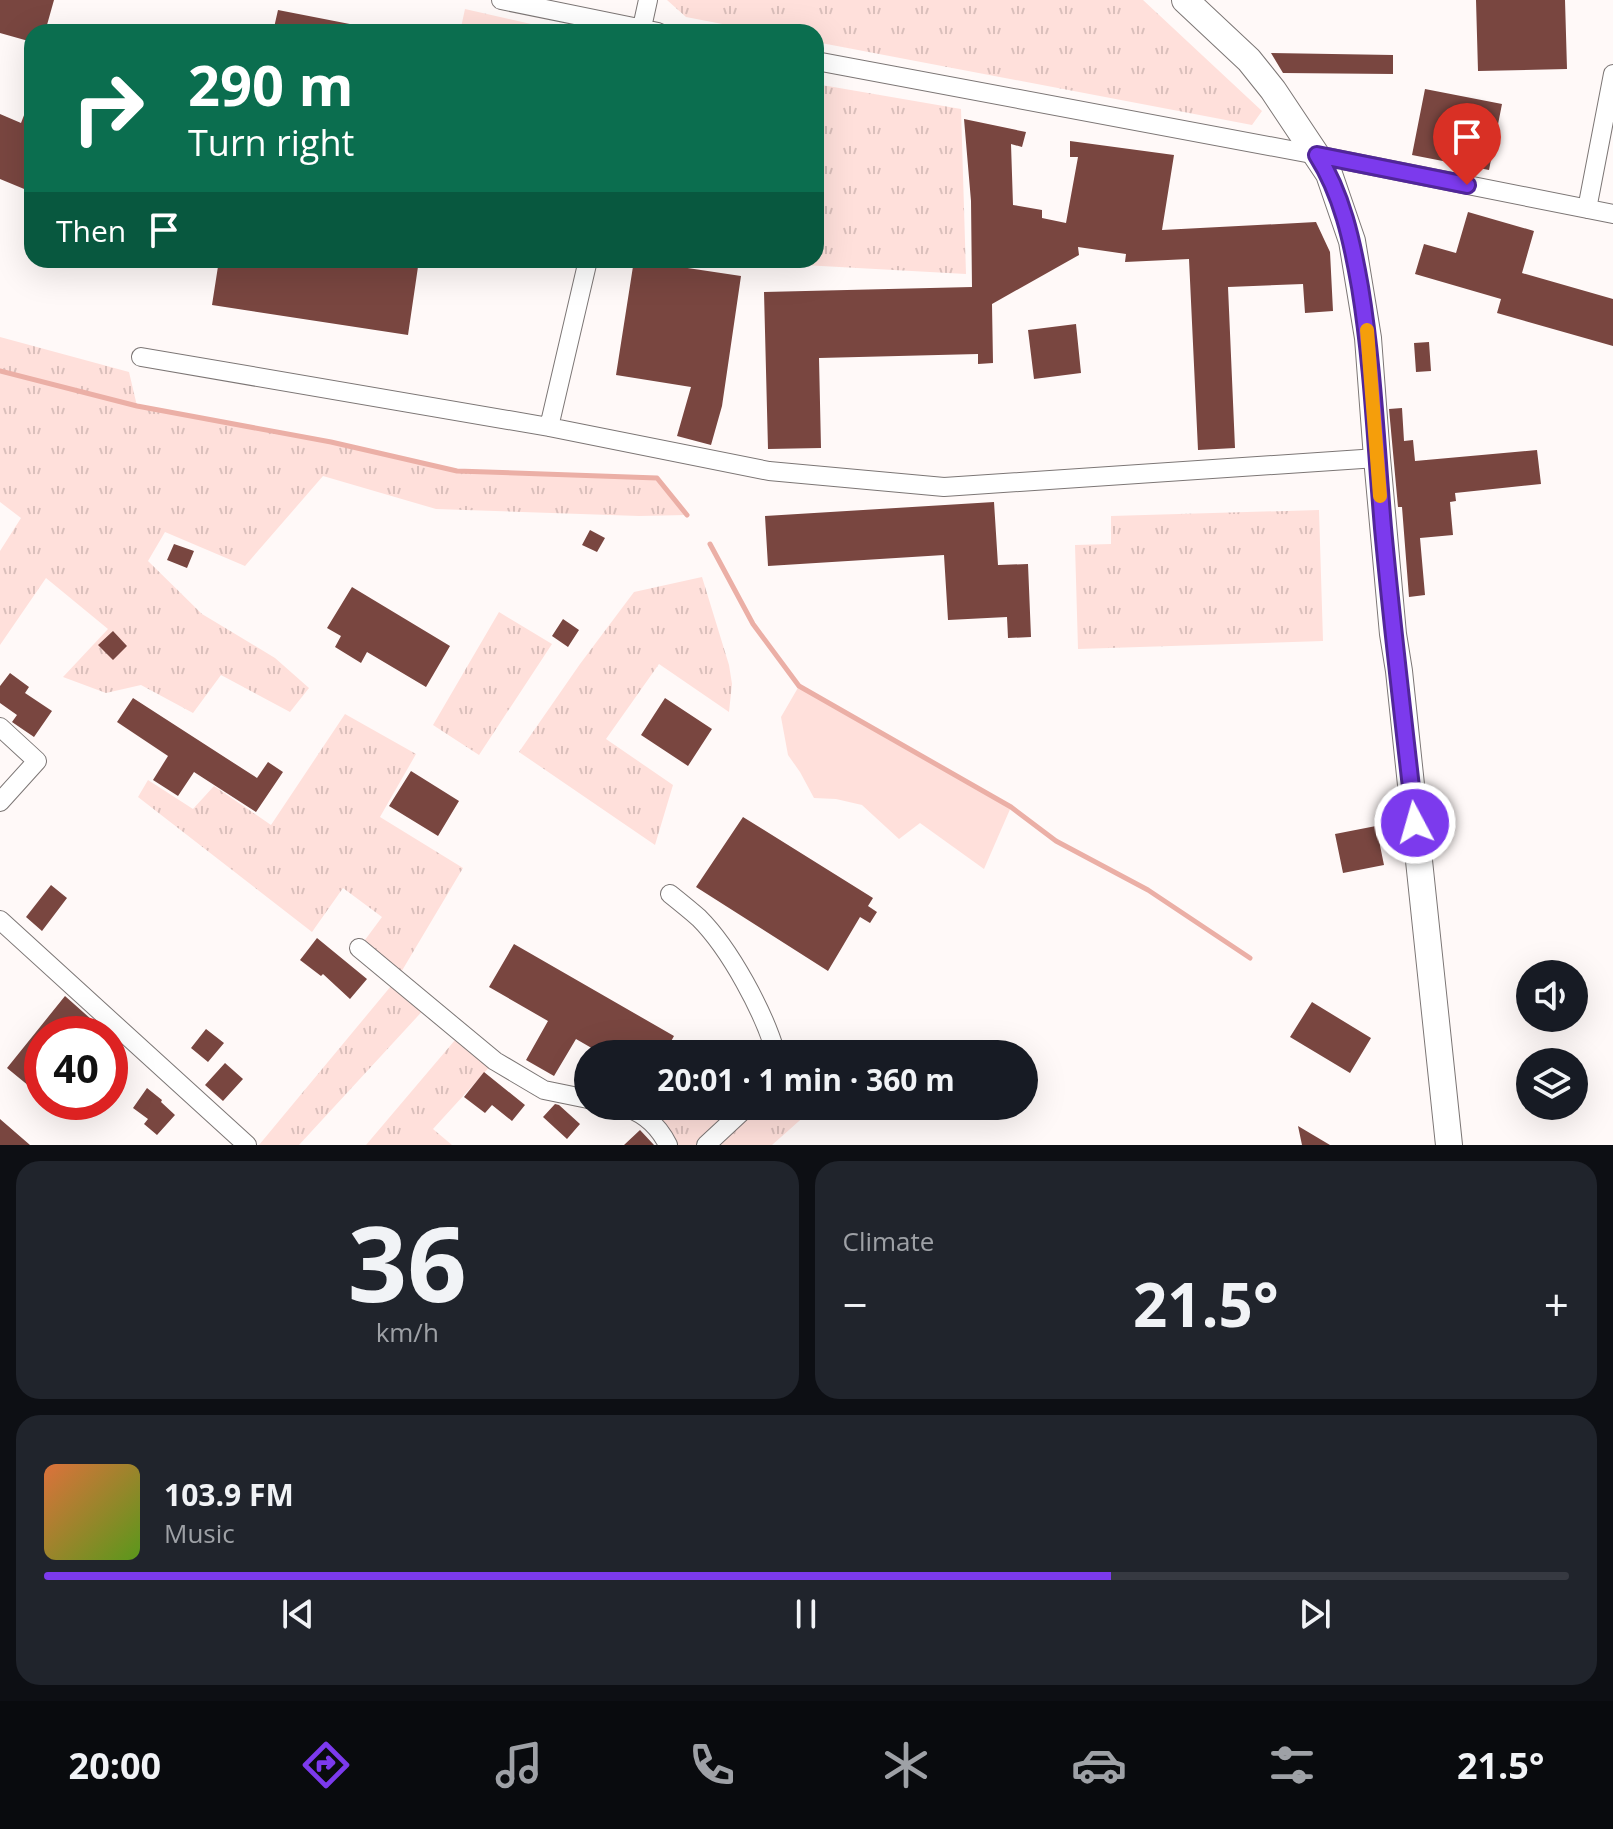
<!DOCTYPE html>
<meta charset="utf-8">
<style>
:root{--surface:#171b24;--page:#20242c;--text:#f1f3f6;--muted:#9ea1a6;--line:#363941;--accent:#7c3aed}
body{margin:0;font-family:"Open Sans",sans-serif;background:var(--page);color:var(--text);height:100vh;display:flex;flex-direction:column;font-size:30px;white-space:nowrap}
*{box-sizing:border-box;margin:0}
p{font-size:26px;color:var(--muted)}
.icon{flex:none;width:44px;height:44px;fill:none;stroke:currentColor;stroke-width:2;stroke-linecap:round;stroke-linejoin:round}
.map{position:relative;height:1145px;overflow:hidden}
.drawer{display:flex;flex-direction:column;gap:16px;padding:16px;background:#0d0f14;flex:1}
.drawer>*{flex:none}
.guide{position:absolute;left:24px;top:24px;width:800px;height:244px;border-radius:24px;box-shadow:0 8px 32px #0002;background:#0b6e4f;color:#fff;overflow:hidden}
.buttons{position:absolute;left:1516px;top:960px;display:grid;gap:16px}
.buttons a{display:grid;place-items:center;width:72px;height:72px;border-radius:50%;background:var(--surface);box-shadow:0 8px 32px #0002;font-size:40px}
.speed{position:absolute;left:24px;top:1016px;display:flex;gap:16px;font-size:40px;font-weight:700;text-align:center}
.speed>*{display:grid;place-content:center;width:104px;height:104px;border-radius:50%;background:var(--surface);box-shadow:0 8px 32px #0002;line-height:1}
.speed .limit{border:12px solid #d22;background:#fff;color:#111}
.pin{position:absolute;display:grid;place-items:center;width:68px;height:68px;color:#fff;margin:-82px -34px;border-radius:50% 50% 50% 0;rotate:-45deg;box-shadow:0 0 8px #0007}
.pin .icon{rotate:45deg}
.me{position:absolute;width:88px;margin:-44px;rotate:354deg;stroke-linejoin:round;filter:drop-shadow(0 0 6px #0008)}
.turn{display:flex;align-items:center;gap:28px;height:168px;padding:0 32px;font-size:36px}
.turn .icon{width:104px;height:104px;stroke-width:2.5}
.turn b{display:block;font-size:56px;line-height:68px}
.then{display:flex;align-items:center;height:76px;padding:0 32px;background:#0003;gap:16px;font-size:30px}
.big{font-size:60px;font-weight:700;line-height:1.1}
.drawer .tile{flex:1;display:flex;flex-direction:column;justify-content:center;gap:12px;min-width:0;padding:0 28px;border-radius:24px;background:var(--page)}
.drawer .dial{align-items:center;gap:0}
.dial b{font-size:104px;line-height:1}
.song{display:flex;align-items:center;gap:24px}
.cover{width:96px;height:96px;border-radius:12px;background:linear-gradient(135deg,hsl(20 70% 55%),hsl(90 70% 35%))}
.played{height:8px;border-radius:4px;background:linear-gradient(90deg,var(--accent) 70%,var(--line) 70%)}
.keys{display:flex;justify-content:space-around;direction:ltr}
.heat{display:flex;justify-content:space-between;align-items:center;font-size:44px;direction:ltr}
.drawer .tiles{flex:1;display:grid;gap:16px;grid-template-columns:1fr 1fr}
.tile:last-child{grid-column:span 2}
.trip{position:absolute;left:574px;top:1040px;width:464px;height:80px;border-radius:40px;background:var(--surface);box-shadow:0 8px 32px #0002;font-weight:700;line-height:80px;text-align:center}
.dock{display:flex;height:128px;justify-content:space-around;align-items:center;background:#090b0e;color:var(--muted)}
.dock .icon{width:56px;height:56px}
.dock .on{color:var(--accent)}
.dock b{font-size:36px;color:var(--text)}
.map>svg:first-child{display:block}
.grass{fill:url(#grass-tufts)}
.garden{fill:#ffe0db}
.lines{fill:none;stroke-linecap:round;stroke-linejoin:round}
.stream{stroke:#ebafa6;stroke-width:5}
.building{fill:#794640}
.street-casing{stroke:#7c7675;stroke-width:20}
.secondary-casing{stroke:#7c7675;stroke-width:28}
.street{stroke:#fff;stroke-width:18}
.secondary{stroke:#fff;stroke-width:26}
.route-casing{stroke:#51269a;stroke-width:20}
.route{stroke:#7c3aed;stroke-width:14}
.slow{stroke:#f59e0b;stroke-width:14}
</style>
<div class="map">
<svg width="1613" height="1145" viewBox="0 0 1613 1145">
<defs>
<pattern id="grass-tufts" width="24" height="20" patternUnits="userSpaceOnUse" patternTransform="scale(2)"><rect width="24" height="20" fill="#ffe0db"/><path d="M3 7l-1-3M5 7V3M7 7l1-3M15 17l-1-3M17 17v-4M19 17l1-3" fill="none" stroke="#dabfbb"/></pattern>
</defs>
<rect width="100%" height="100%" fill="#fff9f8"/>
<path class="grass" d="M 667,0 L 1143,0 L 1262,111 L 1252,125 L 816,42 L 816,32 L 764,32 L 686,17 Z
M 465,9 L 566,32 L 460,32 Z
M 816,84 L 961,109 L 966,274 L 767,263 L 752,260 L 816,260 Z
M 0,337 L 129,372 L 137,406 L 331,442 L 457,471 L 657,478 L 687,515 L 639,516 L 436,509 L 323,476 L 245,566 L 165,532 L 148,561 L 202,614 L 275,658 L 309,688 L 290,712 L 221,675 L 193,713 L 141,685 L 106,693 L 63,677 L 108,629 L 46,578 L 0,645 L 0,551 L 21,518 L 0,502 Z
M 1319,510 L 1323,641 L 1078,649 L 1075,545 L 1111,544 L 1111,516 Z
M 702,577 L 729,665 L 732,684 L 729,712 L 659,664 L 606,739 L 673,785 L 655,845 L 519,752 L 580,664 L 634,592 Z
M 499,612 L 552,644 L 479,755 L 433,725 Z
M 345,714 L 416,754 L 380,817 L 463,868 L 397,979 L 428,1005 L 299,1145 L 259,1145 L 396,980 L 359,948 L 382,917 L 343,888 L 312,932 L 138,797 L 148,780 L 193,809 L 214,786 L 271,825 Z
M 461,1033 L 495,1061 L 433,1129 L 452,1145 L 366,1145 Z
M 643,1106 L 720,1106 L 735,1117 L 748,1106 L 812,1106 L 807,1114 L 772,1145 L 668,1145 Z"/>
<path class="garden" d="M 799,686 L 1011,807 L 984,869 L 920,823 L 899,839 L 862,805 L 836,799 L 814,798 L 800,772 L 788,755 L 781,717 Z"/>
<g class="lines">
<path class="stream" d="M 0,371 L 137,406 L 331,442 L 457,471 L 657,478 L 687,515
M 710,544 L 753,624 L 799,686 L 1011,807 L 1056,841 L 1148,890 L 1250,958"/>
</g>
<path class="building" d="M 0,0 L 54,0 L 45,32 L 32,32 L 32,42 L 0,33 Z
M 1476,0 L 1565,0 L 1567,69 L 1478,71 Z
M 278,10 L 360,26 L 359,32 L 273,32 Z
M 1271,53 L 1393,55 L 1393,74 L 1283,73 Z
M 1425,89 L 1502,104 L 1489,170 L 1412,155 Z
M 31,97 L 32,183 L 29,191 L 0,179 L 0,114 L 21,123 Z
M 964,119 L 1026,132 L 1022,147 L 1011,144 L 1013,205 L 1042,210 L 1042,218 L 1066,223 L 1078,157 L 1070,157 L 1070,141 L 1174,155 L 1162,230 L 1316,222 L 1330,252 L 1333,311 L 1305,313 L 1303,284 L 1228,287 L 1235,448 L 1198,450 L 1189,259 L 1125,262 L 1126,254 L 1078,247 L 1079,255 L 992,304 L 993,363 L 978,364 L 978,354 L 819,358 L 821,448 L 768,449 L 764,292 L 972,287 L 971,201 Z
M 1468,212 L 1534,231 L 1522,273 L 1613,299 L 1613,346 L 1497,313 L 1501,299 L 1415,274 L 1424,244 L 1456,253 Z
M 219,260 L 419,260 L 408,335 L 212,305 Z
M 634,260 L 741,276 L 722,406 L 711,445 L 677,436 L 691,387 L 616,375 Z
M 1076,324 L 1081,373 L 1034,379 L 1028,330 Z
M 1429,342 L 1431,371 L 1416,372 L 1414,343 Z
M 1402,408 L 1404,441 L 1413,440 L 1415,461 L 1537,450 L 1541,484 L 1455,493 L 1456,501 L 1450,502 L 1453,535 L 1420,538 L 1425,595 L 1409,597 L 1402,507 L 1398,507 L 1389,409 Z
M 994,502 L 998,565 L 1028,564 L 1031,637 L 1008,638 L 1007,617 L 948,620 L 944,555 L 768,566 L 765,516 Z
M 590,530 L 605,538 L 597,552 L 582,545 Z
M 174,544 L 194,551 L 187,568 L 167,560 Z
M 352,587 L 450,646 L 426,687 L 367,652 L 361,663 L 335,647 L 341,636 L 327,628 Z
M 563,619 L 579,630 L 568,647 L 552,636 Z
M 113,631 L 127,646 L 113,660 L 98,645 Z
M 10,673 L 29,687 L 25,693 L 52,711 L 34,737 L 12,722 L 17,715 L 0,703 L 0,686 Z
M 133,698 L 257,778 L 268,762 L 283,772 L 256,812 L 194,772 L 178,796 L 153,780 L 168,756 L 117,722 Z
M 665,698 L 712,729 L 688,766 L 641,735 Z
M 411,771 L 459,801 L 438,836 L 389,806 Z
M 743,817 L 873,898 L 868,906 L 877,912 L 870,923 L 860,917 L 828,971 L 696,887 Z
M 1376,826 L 1384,865 L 1343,873 L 1335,834 Z
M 51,885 L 67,898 L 42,931 L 26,917 Z
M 317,938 L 367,979 L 350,999 L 323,974 L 321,976 L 300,960 Z
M 514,944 L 674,1036 L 664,1054 L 602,1054 L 576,1039 L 554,1076 L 526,1060 L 548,1021 L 489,987 Z
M 65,996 L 92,1020 L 81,1034 L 42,1034 L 42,1082 L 35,1091 L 7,1068 Z
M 1312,1002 L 1371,1038 L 1350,1073 L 1290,1037 Z
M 206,1029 L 224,1043 L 208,1062 L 191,1048 Z
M 225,1063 L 243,1079 L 223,1101 L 205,1085 Z
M 484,1072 L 525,1105 L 512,1121 L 492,1105 L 485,1113 L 464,1097 Z
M 147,1088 L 162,1100 L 161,1102 L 175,1115 L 157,1135 L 144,1124 L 148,1119 L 133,1108 Z
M 555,1104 L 559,1105 L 580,1124 L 567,1139 L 543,1117 Z
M 0,1119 L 30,1145 L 0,1145 Z
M 1298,1126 L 1330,1145 L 1302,1145 Z
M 640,1130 L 654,1145 L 624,1145 Z"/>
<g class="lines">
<defs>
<path id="street" d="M 501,0 L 658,32
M 641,32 L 648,0
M 816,61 L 1317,155 L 1613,214
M 1587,209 L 1613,74
M 141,357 L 549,427 L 769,471 L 944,487 L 1377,458
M 549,427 L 588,260
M 0,727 L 37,761 L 0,802
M 670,894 C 680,902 690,910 699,918 C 730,949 764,1012 776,1054
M 0,920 L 247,1145
M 359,948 L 495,1061 L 544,1090 L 588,1099
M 620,1106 C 642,1111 658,1125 668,1145
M 706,1145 L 748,1106"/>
<path id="secondary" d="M 1185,0 L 1249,60 L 1273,90 L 1329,174 L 1352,241 L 1368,338 L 1377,458 L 1393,634 L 1399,671 L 1449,1145"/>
</defs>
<use href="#street" class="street-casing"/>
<use href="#secondary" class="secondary-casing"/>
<use href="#street" class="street"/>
<use href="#secondary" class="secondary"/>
</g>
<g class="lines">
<defs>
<path id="route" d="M 1415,823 C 1404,724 1392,626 1383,528 C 1376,447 1373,366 1360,287 C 1352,241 1342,194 1317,155 L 1467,185"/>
</defs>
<use href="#route" class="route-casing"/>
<use href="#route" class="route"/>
<path class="slow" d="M 1367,330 L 1380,496"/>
</g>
</svg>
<div class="buttons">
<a><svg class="icon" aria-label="sound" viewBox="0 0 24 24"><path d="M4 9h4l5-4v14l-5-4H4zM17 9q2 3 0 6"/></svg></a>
<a><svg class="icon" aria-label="layers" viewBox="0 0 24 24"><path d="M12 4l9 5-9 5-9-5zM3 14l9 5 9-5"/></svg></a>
</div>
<div class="speed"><div class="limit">40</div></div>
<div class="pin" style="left:1467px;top:185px;background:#d93025"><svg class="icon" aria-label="arrive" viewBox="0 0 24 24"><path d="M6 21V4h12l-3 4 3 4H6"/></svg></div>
<svg class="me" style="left:1415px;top:823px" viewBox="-20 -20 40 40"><circle r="17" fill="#7c3aed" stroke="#fff" stroke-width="3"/><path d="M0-11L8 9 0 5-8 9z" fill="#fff"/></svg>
<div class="trip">20:01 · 1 min · 360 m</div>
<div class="guide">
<div class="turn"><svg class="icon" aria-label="right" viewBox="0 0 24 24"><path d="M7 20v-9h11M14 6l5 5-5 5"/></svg><div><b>290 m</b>Turn right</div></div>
<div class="then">Then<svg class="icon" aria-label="arrive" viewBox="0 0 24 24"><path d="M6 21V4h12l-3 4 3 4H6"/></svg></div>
</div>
</div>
<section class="drawer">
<div class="tiles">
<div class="tile dial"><b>36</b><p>km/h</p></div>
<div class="tile"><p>Climate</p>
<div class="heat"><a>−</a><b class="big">21.5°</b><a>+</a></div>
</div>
<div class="tile">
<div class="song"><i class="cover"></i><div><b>103.9 FM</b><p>Music</p></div></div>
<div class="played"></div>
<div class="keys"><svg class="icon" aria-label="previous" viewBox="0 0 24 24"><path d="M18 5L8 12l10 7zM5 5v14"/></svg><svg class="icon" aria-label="pause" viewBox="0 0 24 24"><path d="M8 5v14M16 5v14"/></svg><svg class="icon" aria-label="next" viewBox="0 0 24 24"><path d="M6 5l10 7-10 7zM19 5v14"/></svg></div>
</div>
</div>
</section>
<nav class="dock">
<b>20:00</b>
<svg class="icon on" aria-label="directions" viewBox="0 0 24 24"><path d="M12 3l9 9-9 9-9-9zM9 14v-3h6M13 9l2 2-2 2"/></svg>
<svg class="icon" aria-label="music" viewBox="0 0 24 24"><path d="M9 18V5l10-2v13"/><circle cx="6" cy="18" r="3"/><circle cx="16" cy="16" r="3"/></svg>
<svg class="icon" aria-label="phone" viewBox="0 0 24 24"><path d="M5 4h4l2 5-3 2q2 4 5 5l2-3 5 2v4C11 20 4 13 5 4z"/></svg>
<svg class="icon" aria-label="climate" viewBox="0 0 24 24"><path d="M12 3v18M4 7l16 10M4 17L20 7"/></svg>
<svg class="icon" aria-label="car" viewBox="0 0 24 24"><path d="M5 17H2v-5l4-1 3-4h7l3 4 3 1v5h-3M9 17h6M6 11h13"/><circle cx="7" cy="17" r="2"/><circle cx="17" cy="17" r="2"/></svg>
<svg class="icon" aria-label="filters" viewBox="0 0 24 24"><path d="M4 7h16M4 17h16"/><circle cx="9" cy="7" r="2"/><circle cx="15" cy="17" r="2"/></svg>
<b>21.5°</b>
</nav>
